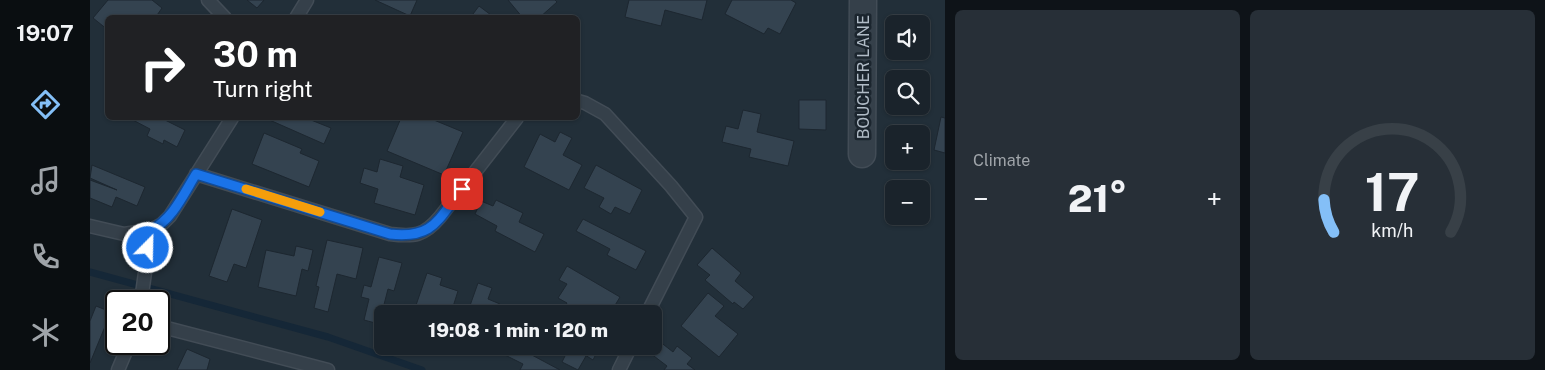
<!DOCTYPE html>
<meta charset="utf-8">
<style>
:root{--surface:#1a232b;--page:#272f37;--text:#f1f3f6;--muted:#9fa4a9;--line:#384047;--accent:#84bff7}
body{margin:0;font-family:"Public Sans",sans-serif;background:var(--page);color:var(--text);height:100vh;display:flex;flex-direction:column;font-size:19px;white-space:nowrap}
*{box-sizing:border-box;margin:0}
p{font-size:16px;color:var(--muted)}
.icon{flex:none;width:28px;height:28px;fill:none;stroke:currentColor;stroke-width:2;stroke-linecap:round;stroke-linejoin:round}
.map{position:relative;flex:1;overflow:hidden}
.side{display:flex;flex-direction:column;gap:10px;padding:10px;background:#0e1318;width:600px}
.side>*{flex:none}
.banner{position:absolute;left:15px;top:15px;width:475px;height:105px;border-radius:8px;box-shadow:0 1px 4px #0004,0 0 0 1px var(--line);background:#202124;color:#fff;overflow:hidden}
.buttons{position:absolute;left:795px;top:15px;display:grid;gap:10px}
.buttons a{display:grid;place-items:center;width:45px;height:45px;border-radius:8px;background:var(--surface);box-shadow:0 1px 4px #0004,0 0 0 1px var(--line);font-size:25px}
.speed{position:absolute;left:15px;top:290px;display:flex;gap:10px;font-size:25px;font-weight:700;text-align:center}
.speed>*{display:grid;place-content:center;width:65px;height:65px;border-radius:50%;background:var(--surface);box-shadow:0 1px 4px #0004,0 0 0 1px var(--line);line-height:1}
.speed .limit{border:2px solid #111;border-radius:8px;background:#fff;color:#111}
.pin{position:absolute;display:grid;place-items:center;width:42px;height:42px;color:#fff;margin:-21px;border-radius:10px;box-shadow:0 2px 8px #0006}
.me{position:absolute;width:55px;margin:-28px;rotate:23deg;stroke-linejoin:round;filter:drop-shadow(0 0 4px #0008)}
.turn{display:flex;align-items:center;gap:18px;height:105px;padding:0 25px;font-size:22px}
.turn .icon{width:65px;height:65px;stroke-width:2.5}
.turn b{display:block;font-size:35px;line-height:42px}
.big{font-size:38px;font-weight:800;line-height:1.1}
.side .card{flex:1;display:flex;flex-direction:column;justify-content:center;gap:8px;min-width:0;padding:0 18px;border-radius:8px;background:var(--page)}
.side .dial{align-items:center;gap:0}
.dial svg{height:130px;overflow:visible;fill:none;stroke:var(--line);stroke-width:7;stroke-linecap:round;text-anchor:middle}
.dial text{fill:var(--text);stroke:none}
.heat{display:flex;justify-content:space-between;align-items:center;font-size:28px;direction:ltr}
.side .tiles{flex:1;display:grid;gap:10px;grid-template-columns:repeat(2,1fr)}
.trip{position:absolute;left:284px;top:305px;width:288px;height:50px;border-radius:8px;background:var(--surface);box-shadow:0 1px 4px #0004,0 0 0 1px var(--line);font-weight:800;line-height:50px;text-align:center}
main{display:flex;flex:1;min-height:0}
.tabs{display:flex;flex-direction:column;width:90px;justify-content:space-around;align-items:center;background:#0a0e11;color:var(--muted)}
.tabs .icon{width:35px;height:35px}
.tabs .on{color:var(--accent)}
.tabs b{font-size:22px;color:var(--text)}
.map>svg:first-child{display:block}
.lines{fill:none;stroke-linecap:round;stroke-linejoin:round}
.stream{stroke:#152737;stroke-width:7}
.building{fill:#344350;stroke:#1d2730}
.service-casing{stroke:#424c56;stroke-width:15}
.minor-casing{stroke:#424c56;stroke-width:29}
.service{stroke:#35404a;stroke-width:12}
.minor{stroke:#35404a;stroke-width:26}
.route-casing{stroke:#114b97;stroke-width:12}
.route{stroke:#1a73e8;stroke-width:9}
.slow{stroke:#f59e0b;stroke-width:9}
.labels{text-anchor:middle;stroke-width:5;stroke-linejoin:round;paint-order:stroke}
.street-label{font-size:16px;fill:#b0bbc6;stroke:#1b252e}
</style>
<main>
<nav class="tabs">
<b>19:07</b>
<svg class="icon on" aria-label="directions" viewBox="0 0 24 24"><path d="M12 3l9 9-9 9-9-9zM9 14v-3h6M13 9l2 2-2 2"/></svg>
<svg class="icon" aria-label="music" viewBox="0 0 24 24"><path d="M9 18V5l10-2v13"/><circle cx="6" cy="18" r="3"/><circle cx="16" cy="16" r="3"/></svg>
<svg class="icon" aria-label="phone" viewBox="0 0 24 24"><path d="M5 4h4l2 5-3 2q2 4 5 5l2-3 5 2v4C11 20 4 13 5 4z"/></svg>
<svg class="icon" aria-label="climate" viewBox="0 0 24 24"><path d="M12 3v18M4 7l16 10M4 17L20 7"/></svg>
</nav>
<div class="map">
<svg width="855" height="370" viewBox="0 0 855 370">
<rect width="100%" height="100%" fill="#222f39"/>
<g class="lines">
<path class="stream" d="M 0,272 L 238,337 L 332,370"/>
</g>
<path class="building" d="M 18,0 L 62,0 L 72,8 L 65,18 L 18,18 L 18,30 L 3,18 Z
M 157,0 L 174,0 L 167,8 Z
M 285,0 L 327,0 L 320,16 Z
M 418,0 L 465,0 L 467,2 L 449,18 L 433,18 Z
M 539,0 L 617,0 L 612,20 L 575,10 L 571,26 L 535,17 Z
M 642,0 L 701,0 L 706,3 L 690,34 L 678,28 L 674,34 L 635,14 Z
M 389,6 L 405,18 L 380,18 Z
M 709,100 L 736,100 L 736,130 L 709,129 Z
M 653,110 L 671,114 L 667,132 L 704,141 L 698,166 L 659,157 L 661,149 L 632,142 L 636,126 L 648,129 Z
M 851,117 L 855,118 L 855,153 L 844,150 Z
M 39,118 L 71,118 L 95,130 L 87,147 L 74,140 L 73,144 L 57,136 L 60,129 Z
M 175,118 L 216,118 L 241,128 L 234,144 Z
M 311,118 L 339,118 L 373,132 L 354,175 L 297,151 Z
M 470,132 L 482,138 L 473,155 L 492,165 L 479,190 L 434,167 L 450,134 L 465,142 Z
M 174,133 L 212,149 L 210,153 L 229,161 L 219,187 L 162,164 Z
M 290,159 L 313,166 L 310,177 L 334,185 L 325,215 L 284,203 L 288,189 L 270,183 L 274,168 L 287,172 Z
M 2,165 L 55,187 L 47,206 L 26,197 L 22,207 L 0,198 L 0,180 L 27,190 L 0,178 Z
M 506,165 L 552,190 L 540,214 L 525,207 L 521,214 L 509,207 L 514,198 L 494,188 Z
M 406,200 L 433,213 L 429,222 L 454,234 L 445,252 L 405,231 L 407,226 L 385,214 L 391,201 L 403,206 Z
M 142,209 L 172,220 L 156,268 L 144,264 L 137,282 L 119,276 Z
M 493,219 L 556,251 L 546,270 L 517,255 L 520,249 L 486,231 Z
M 237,240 L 273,248 L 266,279 L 247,274 L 238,312 L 224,308 L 229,287 L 226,286 Z
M 206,246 L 223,250 L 218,271 L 212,269 L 206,296 L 168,287 L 176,250 L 204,256 Z
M 622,248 L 651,273 L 645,281 L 664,297 L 653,309 L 644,302 L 643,304 L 615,280 L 620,275 L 607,265 Z
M 289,257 L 312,263 L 304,291 L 298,289 L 289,324 L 274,320 L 279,299 L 271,297 L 274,285 L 281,287 Z
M 477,266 L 530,297 L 521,312 L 512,306 L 508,314 L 477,314 L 472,311 L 477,303 L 468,298 L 477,284 L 469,280 Z
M 337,273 L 352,278 L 350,285 L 368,291 L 361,313 L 345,308 L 343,314 L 323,314 Z
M 388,283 L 402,288 L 398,299 L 410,304 L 406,314 L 377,314 Z
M 618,293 L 634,306 L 625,316 L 648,334 L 629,357 L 591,326 Z
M 6,306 L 21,312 L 0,363 L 0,321 Z
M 569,341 L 583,352 L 587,346 L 602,358 L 597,364 L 605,370 L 574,370 L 577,366 L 560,353 Z
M 420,346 L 425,346 L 470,370 L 430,370 L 433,364 L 415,355 Z
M 481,346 L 506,346 L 509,348 L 503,360 Z
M 479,348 L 496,356 L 488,370 L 472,362 Z
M 97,349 L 120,359 L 117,370 L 87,370 Z"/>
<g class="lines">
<defs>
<path id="service" d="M 118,0 L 135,18
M 206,18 L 217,0
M 488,101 L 495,103 L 515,114 L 581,186 L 606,217 L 557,314
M 106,174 L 300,234 C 324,237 334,236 350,217 L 427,118
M 0,226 L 34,234 L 61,230
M 51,301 L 61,230 L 72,224 L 80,216 L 142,118
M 69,326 L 238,370
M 28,370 L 39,344
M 529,370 L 541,346"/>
<path id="minor" d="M 772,154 L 773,0"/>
</defs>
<use href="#service" class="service-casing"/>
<use href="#minor" class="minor-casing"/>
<use href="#service" class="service"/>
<use href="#minor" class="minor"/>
</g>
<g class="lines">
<defs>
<path id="route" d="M 58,248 L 61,230 C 83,219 93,195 106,174 L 300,234 C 344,239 348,219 372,189"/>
</defs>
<use href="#route" class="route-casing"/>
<use href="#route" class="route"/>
<path class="slow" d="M 156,189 L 230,212"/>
</g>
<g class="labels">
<g class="street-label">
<text transform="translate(773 77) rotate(-90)" y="6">BOUCHER LANE</text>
</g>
</g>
</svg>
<div class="buttons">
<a><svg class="icon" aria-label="sound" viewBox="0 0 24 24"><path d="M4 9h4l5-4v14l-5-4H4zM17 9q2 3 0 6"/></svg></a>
<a><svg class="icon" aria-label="search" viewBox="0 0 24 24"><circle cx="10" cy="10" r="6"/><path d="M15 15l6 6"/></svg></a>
<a>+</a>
<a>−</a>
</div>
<div class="speed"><div class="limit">20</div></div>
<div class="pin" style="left:372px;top:189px;background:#d93025"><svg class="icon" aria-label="arrive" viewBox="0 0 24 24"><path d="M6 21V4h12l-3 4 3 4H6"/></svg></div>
<svg class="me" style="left:58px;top:248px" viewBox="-20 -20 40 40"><circle r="17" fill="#1a73e8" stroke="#fff" stroke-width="3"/><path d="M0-11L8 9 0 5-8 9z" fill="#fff"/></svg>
<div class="trip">19:08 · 1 min · 120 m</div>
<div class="banner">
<div class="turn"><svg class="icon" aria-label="right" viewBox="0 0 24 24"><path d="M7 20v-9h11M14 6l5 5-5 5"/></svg><div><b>30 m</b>Turn right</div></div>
</div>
</div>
<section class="side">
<div class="tiles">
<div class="card"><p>Climate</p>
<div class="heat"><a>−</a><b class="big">21°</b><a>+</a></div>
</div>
<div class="card dial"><svg viewBox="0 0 100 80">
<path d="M14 69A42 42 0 1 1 86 69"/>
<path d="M14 69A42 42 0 0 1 8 49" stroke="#84bff7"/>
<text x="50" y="56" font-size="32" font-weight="700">17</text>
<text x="50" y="72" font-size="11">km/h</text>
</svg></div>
</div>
</section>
</main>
